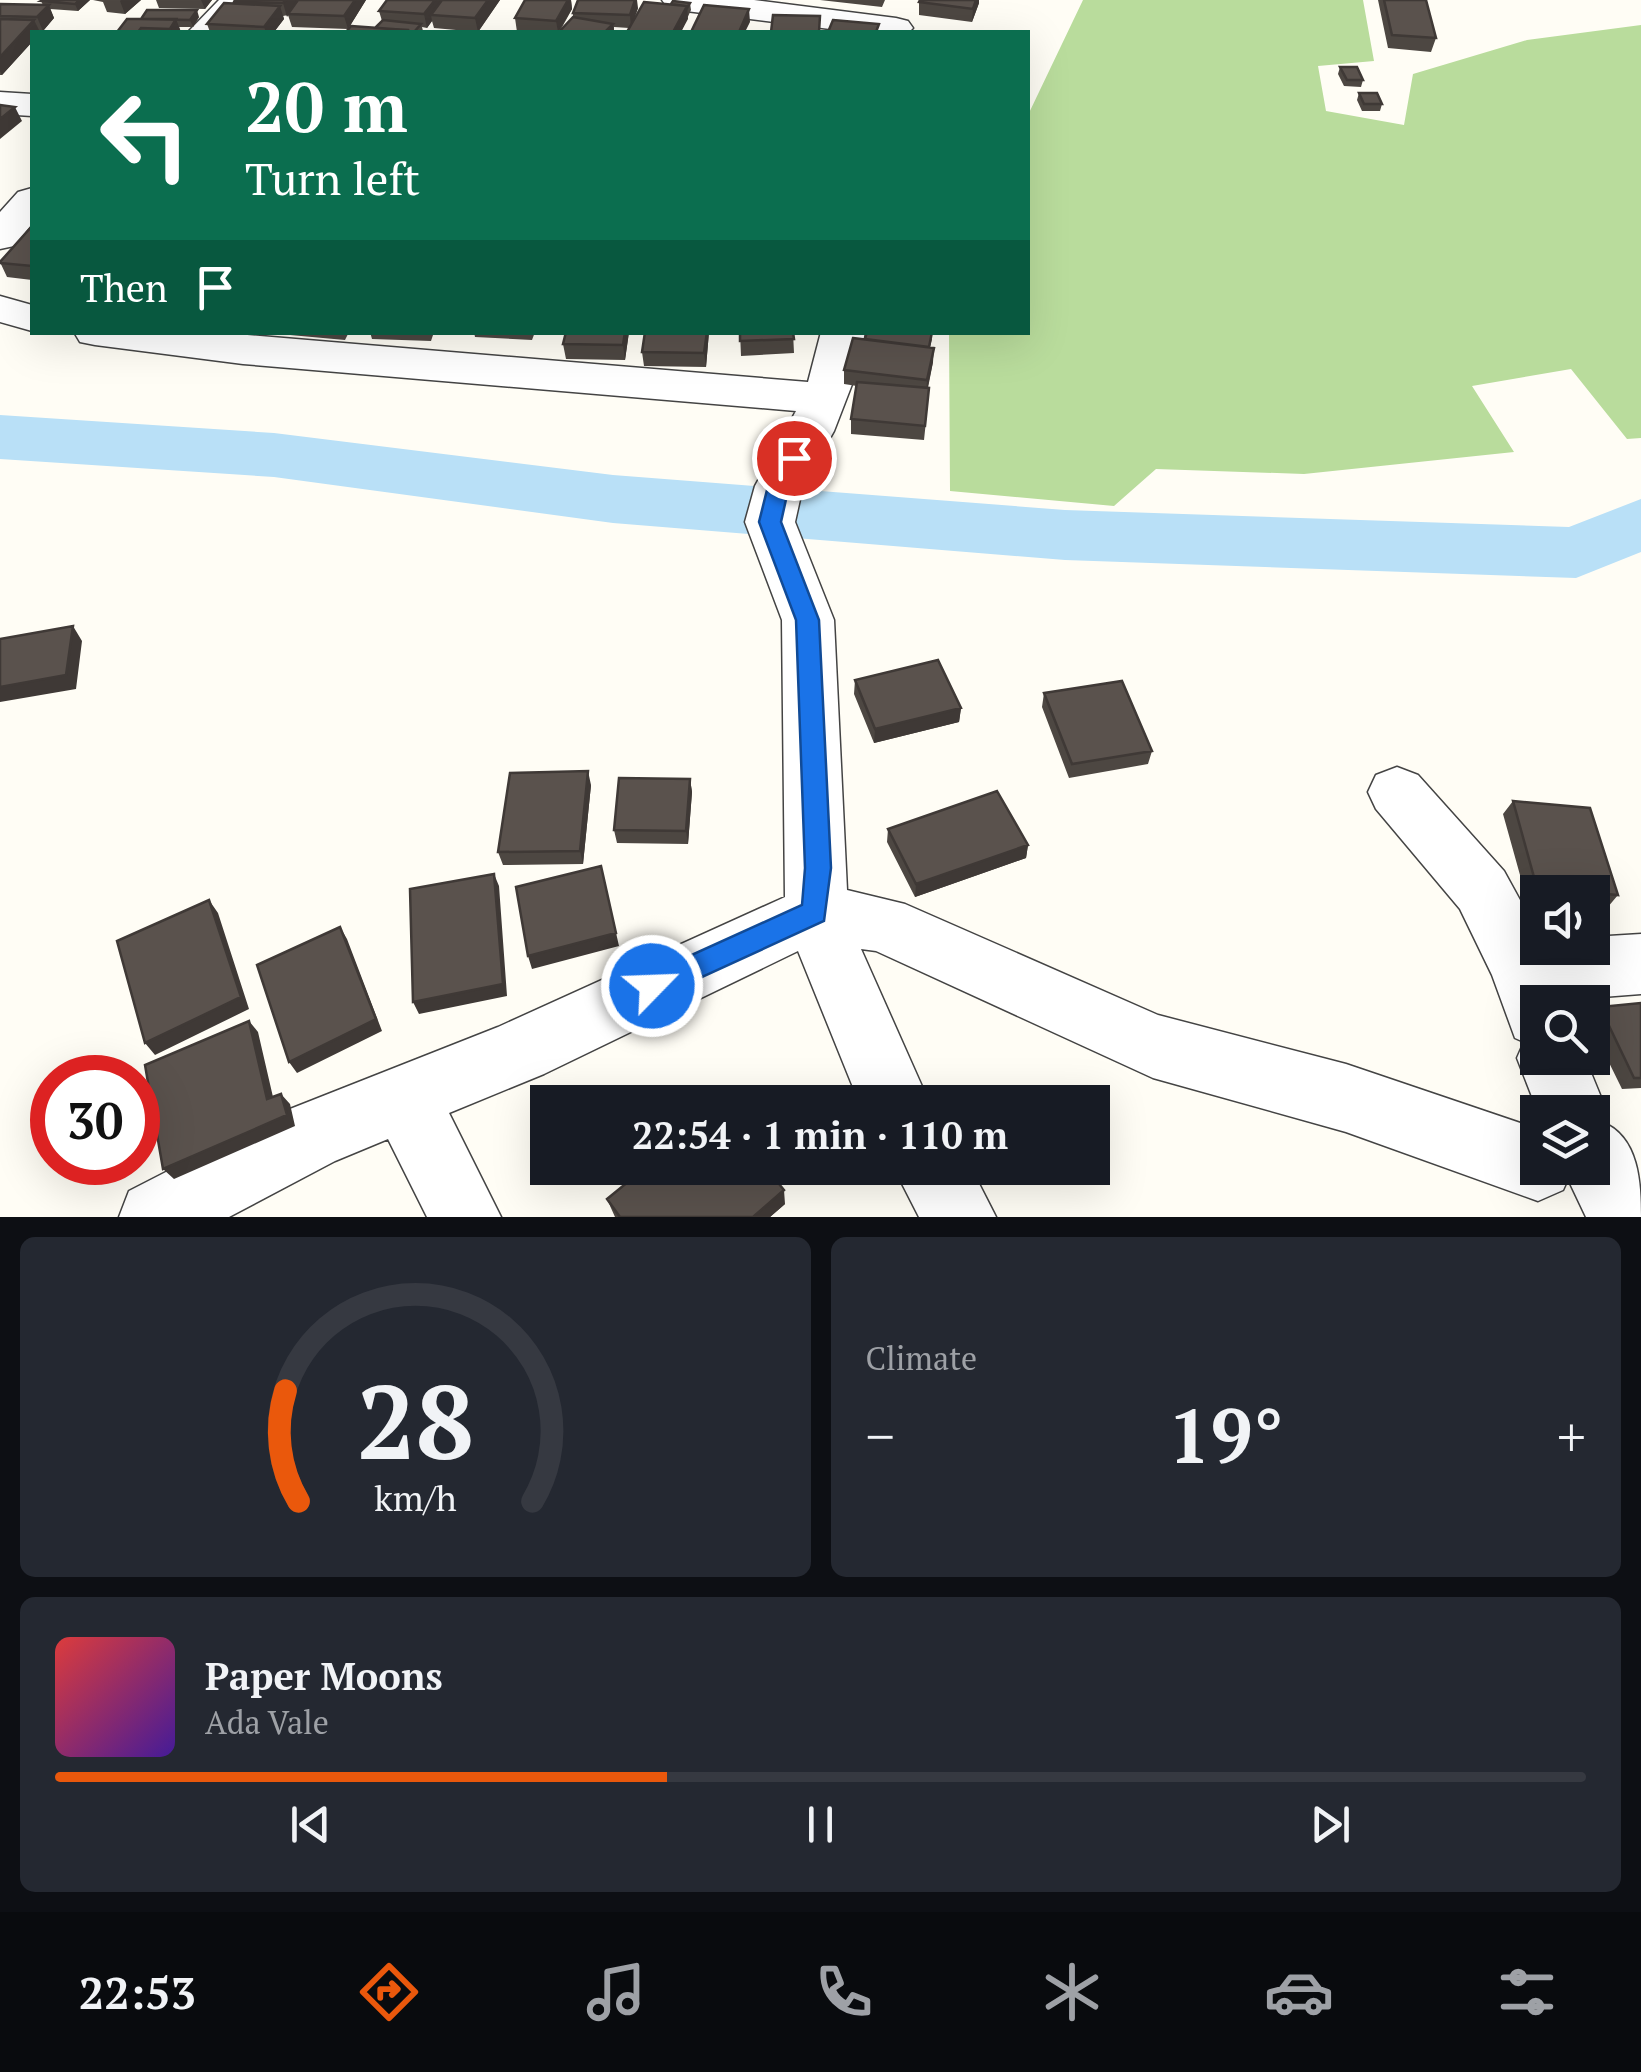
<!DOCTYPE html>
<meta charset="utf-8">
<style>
:root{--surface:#171b24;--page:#242831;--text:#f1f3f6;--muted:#9ea1a6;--line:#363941;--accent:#ea580c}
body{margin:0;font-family:"PT Serif",serif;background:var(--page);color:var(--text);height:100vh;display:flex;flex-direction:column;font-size:38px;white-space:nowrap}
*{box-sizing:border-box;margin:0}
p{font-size:32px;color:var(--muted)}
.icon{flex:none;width:55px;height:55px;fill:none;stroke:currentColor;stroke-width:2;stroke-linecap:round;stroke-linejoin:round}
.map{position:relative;height:1217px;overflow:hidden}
.panel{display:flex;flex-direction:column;gap:20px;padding:20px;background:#0d0f14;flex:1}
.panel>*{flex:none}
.guide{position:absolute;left:30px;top:30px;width:1000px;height:305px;border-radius:0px;box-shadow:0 10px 40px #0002;background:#0b6e4f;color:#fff;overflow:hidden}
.controls{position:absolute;left:1520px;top:875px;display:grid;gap:20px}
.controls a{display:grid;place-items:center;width:90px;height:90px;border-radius:0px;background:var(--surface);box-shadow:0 10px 40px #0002;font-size:50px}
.speed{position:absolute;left:30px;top:1055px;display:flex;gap:20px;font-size:50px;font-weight:700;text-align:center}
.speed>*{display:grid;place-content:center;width:130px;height:130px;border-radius:50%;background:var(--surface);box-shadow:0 10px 40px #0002;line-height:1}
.speed .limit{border:15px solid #d22;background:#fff;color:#111}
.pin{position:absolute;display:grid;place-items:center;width:85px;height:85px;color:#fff;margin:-42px;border:5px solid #fff;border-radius:50%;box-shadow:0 2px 10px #0007}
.me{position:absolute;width:110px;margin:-55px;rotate:66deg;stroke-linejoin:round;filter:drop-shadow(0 0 8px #0008)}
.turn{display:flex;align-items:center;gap:35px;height:210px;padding:0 50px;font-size:45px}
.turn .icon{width:130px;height:130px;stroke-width:2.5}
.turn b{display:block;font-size:70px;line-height:85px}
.then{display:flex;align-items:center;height:95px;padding:0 50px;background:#0003;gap:20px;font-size:38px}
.big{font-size:75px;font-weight:700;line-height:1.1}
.panel .card{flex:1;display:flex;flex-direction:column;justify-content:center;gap:15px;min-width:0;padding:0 35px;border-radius:15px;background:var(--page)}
.panel .dial{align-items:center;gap:0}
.dial svg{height:260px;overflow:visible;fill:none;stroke:var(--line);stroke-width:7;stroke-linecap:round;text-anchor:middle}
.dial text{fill:var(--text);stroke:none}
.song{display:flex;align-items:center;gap:30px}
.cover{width:120px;height:120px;border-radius:15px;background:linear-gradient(135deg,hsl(0 70% 55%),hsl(260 70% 35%))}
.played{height:10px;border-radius:5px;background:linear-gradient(90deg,var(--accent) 40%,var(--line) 40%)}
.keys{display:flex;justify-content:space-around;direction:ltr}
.heat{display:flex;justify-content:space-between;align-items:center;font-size:55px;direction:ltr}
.panel .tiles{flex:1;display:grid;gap:20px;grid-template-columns:1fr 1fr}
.card:last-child{grid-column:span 2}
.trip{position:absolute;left:530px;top:1085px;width:580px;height:100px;border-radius:0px;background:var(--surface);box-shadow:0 10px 40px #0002;font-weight:700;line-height:100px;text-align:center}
.menu{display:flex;height:160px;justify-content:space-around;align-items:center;background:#090b0e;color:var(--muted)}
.menu .icon{width:70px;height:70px}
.menu .active{color:var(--accent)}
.menu b{font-size:45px;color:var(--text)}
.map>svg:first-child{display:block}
.forest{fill:#b9dc9c}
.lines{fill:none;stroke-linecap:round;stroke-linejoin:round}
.river{fill:#b9e0f7;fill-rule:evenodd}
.minor-casing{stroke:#444;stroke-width:3}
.minor{fill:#fff;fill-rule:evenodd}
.wall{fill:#4d4742}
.shaded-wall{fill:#3f3936}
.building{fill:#5a524d;stroke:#3f3936;stroke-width:2.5}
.route{fill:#1a73e8;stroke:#114b97;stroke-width:2.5}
</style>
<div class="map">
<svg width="1641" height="1217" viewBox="0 0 1641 1217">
<rect width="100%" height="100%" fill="#fffdf5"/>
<path class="forest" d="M 1083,0 L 1363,0 L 1374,61 L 1318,66 L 1326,111 L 1404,125 L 1413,74 L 1527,40 L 1641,25 L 1641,438 L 1627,439 L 1571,369 L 1472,386 L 1514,452 L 1304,474 L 1156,469 L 1114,506 L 950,491 L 949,333 L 1028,332 L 1028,115 Z"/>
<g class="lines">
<path class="river" d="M 0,415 L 274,433 L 613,475 L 1065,510 L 1569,527 L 1641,499 L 1641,552 L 1576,578 L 1065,560 L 613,523 L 274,477 L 0,459 Z"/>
<defs>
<path id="minor" d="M 219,0 L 254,0 L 223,32 L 188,32 Z
M 662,0 L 754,0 L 896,18 L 908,21 L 913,28 L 909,32 L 854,32 L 678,10 L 667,7 Z
M 0,92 L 32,94 L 32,116 L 0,114 Z
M 32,188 L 32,224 L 14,246 L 0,249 L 0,212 L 18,192 Z
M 0,296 L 32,305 L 32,331 L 0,322 Z
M 74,332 L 212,332 L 808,382 L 821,332 L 865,332 L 856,374 L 834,431 L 803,486 L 795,522 L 834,620 L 847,890 L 905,904 L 1158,1015 L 1346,1064 L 1538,1129 L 1538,1168 L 1592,1168 L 1592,1112 L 1538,1112 L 1517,1058 L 1524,1042 L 1515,1038 L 1492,975 L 1460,909 L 1376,809 L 1368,792 L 1376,775 L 1397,767 L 1418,775 L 1504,871 L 1538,933 L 1538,948 L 1592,948 L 1592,937 L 1641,934 L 1641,994 L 1538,1002 L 1538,1058 L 1585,1058 L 1607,1112 L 1602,1122 C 1639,1137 1641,1183 1641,1217 L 1586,1217 L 1568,1179 L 1563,1190 L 1538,1201 L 1346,1132 L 1153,1078 L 876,951 L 861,949 L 929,1102 L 859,1102 L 798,951 L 544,1074 L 449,1113 L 501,1217 L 427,1217 L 388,1139 L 335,1161 L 229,1217 L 119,1217 L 129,1191 L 285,1111 L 498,1027 L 785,897 L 782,620 L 745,522 L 755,486 L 796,411 L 243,364 L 95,345 L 80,342 Z
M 894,1168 L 971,1168 L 996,1217 L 919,1217 Z"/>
</defs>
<use href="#minor" class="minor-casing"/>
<use href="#minor" class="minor"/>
</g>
<path class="wall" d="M 43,0 L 90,0 L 78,11 L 50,9 L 54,18 L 43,31 L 39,30 L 40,32 L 32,32 L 32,42 L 2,75 L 0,75 L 0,4 L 43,5 L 41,1 Z
M 93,0 L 141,0 L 125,14 L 107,12 L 103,2 Z
M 156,0 L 212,0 L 205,9 L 159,8 Z
M 366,0 L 348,29 L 292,27 L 288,15 L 283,16 L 284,19 L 274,32 L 210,32 L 207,24 L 234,4 L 234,2 Z
M 387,0 L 500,0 L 478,32 L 434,28 L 432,21 L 427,28 L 422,27 L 423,31 L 375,28 L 382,21 L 379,11 Z
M 525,0 L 571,0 L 572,9 L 560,31 L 573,17 L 573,13 L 638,8 L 634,19 L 671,4 L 690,3 L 691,10 L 681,32 L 627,32 L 629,28 L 614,27 L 614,32 L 517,32 L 515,18 Z
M 820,0 L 885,0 L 882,7 Z
M 1378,0 L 1426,0 L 1436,38 L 1431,52 L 1388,48 Z
M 919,2 L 979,3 L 972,22 L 919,15 Z
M 199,17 L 193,27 L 179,27 L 181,32 L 117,32 L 127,19 Z
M 1340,67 L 1363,80 L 1361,87 L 1344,86 L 1338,74 Z
M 1359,93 L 1382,104 L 1380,111 L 1362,111 L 1357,100 Z
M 32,226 L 32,280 L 7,277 L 0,262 Z
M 278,332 L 349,332 L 345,340 L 279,334 Z
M 370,332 L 434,332 L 431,341 L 372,339 Z
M 474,332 L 535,332 L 532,340 L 475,337 Z
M 629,332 L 625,360 L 566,359 L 563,344 Z
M 709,332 L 706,367 L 644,366 L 642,352 Z
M 740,332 L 793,332 L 794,353 L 741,356 Z
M 865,339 L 932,339 L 930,347 L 933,362 L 928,388 L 928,402 L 924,440 L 851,434 L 851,419 L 857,386 L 844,384 L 844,370 Z
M 855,680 L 961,708 L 959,722 L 874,743 L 854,694 Z
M 1044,693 L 1152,751 L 1148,764 L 1069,778 L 1042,707 Z
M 690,779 L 692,792 L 688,844 L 617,843 L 614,830 Z
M 591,785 L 583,864 L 503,865 L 498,852 Z
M 1513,801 L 1618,895 L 1607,908 L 1592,906 L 1592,892 L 1538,892 L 1538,901 L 1527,900 L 1503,814 Z
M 888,829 L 1028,845 L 1026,858 L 915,897 L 887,842 Z
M 1641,1003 L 1641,1088 L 1622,1089 L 1592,1028 L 1592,1014 L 1600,1007 Z
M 607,1199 L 785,1204 L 770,1217 L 615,1217 Z"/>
<path class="shaded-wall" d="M 80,0 L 90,0 L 78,11 L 75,4 Z
M 121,0 L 141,0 L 125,14 L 120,1 Z
M 201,0 L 212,0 L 205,9 Z
M 286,0 L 298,0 L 287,17 L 283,3 Z
M 355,0 L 366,0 L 348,29 L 344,16 Z
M 435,0 L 448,0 L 431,15 L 432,21 L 427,28 L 424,14 Z
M 488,0 L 500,0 L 478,32 L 475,18 Z
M 568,0 L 571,0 L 572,9 L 558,32 L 556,21 Z
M 635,0 L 637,0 L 638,8 L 631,28 L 630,15 Z
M 976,0 L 979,0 L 979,3 L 972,22 L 973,9 Z
M 49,5 L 54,18 L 43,31 L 37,17 Z
M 280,6 L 284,19 L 274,32 L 266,32 L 264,27 Z
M 687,6 L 688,19 L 681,32 L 673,32 Z
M 749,9 L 750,22 L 745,32 L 739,32 Z
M 197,10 L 199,17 L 193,27 L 190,20 Z
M 176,19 L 181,32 L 172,32 L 170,29 Z
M 34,20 L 40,32 L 32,32 L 32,42 L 2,75 L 0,71 L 0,57 Z
M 613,24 L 614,32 L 605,32 Z
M 15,107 L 22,121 L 0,139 L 0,119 Z
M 625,332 L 629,332 L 625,360 L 623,345 Z
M 707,332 L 709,332 L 706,367 L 704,353 Z
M 934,348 L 933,362 L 926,395 L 927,380 Z
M 73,626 L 82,641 L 76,689 L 0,702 L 0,687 Z
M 961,708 L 959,722 L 874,743 L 875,729 Z
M 588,771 L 591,785 L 583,864 L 580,851 Z
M 690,779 L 692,792 L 688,844 L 686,831 Z
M 1028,845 L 1026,858 L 915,897 L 916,884 Z
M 601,866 L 619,946 L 532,969 L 528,956 Z
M 494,874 L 499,886 L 507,996 L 419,1014 L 413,1002 Z
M 209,900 L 218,913 L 249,1009 L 155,1055 L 145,1043 Z
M 340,927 L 347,939 L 382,1031 L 297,1073 L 289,1062 Z
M 249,1021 L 258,1032 L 276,1110 L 267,1099 Z
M 281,1094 L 290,1104 L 295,1126 L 174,1179 L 163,1169 Z
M 784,1190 L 785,1204 L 770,1217 L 753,1217 Z"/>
<path class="building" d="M 43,0 L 80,0 L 75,4 L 41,1 Z
M 235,0 L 286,0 L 283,3 L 234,2 Z
M 298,0 L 355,0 L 344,16 L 288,14 Z
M 387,0 L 435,0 L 424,14 L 379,11 Z
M 442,0 L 488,0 L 475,18 L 431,15 Z
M 525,0 L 568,0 L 556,21 L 515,18 Z
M 578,0 L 635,0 L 630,15 L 573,13 Z
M 920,0 L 976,0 L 973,9 L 919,2 Z
M 1384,0 L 1426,0 L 1436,38 L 1392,35 Z
M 673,1 L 690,3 L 687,8 L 687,6 L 671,4 Z
M 644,2 L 687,6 L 673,32 L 627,32 Z
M 224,3 L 280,6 L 264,27 L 207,24 Z
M 0,4 L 49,5 L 37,17 L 0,16 Z
M 704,5 L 749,9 L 739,32 L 691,32 Z
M 147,10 L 197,10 L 190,20 L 141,19 Z
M 773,15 L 820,16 L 819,32 L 771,32 Z
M 573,17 L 613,24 L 605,32 L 559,32 Z
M 0,19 L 34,20 L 0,57 Z
M 127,19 L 176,19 L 170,29 L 141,28 L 138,32 L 117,32 Z
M 383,20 L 421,24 L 414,32 L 406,32 L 407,30 L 375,28 Z
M 833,20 L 879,24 L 876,32 L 828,32 Z
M 351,26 L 407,30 L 405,32 L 346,32 Z
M 1340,67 L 1357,67 L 1363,80 L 1347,80 Z
M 1359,93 L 1377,93 L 1382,104 L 1364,104 Z
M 0,105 L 15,107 L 0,119 Z
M 32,226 L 32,266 L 0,263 L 0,262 Z
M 566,332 L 625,332 L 623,345 L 563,344 Z
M 645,332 L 707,332 L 704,353 L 642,352 Z
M 740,332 L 793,332 L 794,339 L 740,341 Z
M 867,332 L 932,332 L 929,347 L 865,339 Z
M 853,338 L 934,348 L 927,380 L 844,370 Z
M 857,382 L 929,388 L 925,426 L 851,419 Z
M 73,626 L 66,675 L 0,687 L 0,639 Z
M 938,660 L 961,708 L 875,729 L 855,680 Z
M 1122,681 L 1152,751 L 1072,764 L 1044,693 Z
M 588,771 L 580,851 L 498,852 L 510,773 Z
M 619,778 L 690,779 L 686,831 L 614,830 Z
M 997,791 L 1028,845 L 916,884 L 888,829 Z
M 1513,801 L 1590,808 L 1618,895 L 1537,888 Z
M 601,866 L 616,933 L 528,956 L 516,887 Z
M 494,874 L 503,984 L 413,1002 L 410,889 Z
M 209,900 L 241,997 L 145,1043 L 117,941 Z
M 340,927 L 376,1019 L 289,1062 L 257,965 Z
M 1641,1003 L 1641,1078 L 1634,1078 L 1600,1007 Z
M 249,1021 L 267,1099 L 281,1094 L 287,1115 L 163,1169 L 145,1065 Z
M 645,1168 L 766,1168 L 784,1190 L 753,1217 L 620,1217 L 607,1199 Z"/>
<path class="route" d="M 794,451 L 805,458 L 789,486 L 781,522 L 819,620 L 831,868 L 824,921 L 652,1000 L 643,996 L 638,986 L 643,977 L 802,905 L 805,868 L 796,620 L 759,522 L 768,486 L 787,453 Z"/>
</svg>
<div class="controls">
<a><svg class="icon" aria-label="sound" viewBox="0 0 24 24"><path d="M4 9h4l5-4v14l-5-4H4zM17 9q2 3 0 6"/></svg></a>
<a><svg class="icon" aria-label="search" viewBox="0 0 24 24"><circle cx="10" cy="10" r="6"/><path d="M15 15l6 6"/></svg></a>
<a><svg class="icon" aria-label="layers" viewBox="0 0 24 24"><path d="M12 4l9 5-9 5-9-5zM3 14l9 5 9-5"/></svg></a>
</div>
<div class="speed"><div class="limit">30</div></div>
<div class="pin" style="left:794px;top:458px;background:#d93025"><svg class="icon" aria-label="arrive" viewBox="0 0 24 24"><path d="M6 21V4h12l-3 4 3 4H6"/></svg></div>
<svg class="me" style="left:652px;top:986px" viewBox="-20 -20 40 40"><circle r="17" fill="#1a73e8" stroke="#fff" stroke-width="3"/><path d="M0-11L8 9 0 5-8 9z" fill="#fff"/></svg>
<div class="trip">22:54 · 1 min · 110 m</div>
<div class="guide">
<div class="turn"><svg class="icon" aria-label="left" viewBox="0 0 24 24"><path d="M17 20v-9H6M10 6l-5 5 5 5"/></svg><div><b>20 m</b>Turn left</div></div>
<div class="then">Then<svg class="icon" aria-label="arrive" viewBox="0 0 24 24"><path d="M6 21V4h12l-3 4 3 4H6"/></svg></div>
</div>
</div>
<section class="panel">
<div class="tiles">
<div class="card dial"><svg viewBox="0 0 100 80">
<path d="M14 69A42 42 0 1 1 86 69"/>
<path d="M14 69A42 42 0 0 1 10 35" stroke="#ea580c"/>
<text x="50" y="56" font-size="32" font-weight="700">28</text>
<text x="50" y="72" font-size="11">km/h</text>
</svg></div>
<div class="card"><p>Climate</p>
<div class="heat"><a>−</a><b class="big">19°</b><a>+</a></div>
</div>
<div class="card">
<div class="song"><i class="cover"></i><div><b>Paper Moons</b><p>Ada Vale</p></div></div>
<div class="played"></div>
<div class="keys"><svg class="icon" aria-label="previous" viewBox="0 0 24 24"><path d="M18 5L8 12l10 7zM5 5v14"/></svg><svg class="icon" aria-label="pause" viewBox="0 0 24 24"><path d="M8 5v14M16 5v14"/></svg><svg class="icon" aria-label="next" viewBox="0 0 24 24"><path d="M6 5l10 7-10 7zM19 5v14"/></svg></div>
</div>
</div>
</section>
<nav class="menu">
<b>22:53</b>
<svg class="icon active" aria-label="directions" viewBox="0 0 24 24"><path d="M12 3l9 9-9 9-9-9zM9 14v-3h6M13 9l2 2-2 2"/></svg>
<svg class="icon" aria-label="music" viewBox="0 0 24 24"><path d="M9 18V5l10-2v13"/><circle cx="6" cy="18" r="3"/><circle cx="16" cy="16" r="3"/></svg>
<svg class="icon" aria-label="phone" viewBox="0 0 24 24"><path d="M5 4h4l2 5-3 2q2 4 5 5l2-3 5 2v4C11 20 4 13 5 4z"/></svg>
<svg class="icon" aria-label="climate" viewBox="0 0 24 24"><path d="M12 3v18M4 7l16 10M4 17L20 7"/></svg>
<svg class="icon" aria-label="car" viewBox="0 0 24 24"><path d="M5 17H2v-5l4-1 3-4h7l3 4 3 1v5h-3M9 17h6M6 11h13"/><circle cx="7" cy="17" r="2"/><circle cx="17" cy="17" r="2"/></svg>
<svg class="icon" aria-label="filters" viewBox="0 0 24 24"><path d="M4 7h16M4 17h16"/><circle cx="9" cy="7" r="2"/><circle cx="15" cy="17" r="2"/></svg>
</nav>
